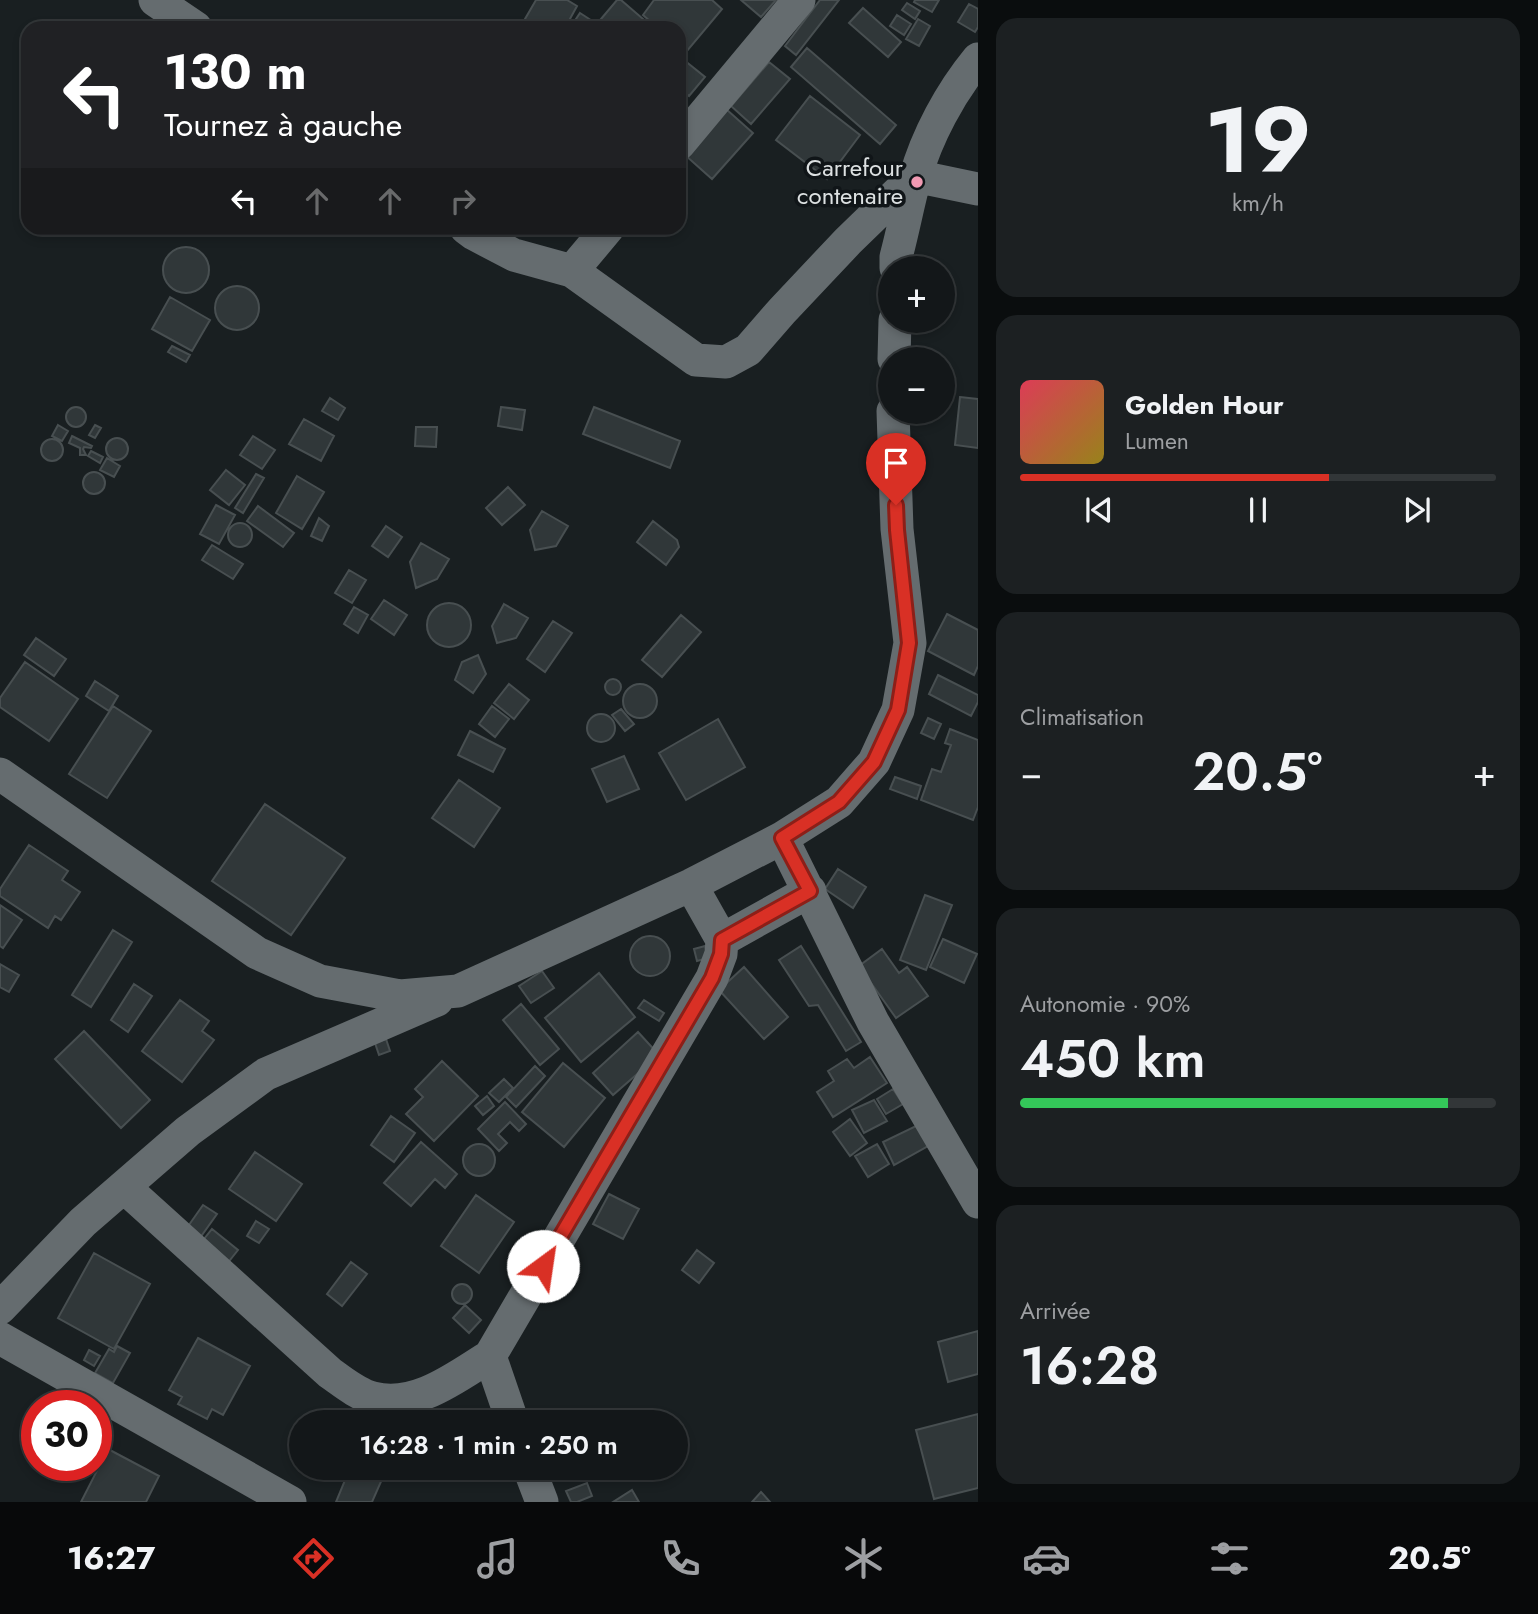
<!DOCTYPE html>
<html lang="fr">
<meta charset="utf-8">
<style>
:root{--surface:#131719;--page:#1c2022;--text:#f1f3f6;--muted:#9d9fa2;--line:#323638;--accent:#d93025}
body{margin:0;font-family:Jost,sans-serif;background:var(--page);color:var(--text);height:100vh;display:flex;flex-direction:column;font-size:26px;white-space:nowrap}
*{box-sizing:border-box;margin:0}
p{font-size:23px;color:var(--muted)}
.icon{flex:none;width:38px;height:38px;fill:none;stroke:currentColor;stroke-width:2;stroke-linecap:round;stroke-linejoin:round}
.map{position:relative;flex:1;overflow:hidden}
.drawer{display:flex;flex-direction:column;gap:18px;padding:18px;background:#0a0d0e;width:560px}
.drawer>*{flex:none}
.guide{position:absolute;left:21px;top:21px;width:665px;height:214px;border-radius:21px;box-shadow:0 4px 10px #0003,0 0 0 2px var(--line);background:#202124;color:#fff;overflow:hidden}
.controls{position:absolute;left:878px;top:256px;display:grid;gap:14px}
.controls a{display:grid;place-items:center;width:77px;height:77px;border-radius:50%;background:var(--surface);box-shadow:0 4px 10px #0003,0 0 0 2px var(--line);font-size:35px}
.speed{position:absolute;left:21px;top:1390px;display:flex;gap:14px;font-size:35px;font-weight:700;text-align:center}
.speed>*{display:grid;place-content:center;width:91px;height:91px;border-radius:50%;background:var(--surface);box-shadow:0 4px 10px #0003,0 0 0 2px var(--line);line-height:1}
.speed .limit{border:10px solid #d22;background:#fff;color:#111}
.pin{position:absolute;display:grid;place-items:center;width:60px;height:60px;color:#fff;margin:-72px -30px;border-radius:50% 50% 50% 0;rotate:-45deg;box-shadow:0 0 7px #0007}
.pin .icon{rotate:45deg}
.me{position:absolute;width:77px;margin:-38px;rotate:31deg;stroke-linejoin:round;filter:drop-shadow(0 0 5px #0008)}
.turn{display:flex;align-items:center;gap:24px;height:147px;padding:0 28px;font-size:32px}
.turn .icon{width:91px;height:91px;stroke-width:2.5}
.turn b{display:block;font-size:49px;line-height:60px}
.lanes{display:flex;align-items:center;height:66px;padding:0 28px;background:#0003;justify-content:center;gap:35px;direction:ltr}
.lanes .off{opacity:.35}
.big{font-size:52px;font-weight:600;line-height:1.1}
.drawer .widget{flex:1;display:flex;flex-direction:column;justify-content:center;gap:10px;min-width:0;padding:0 24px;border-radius:21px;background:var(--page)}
.drawer .dial{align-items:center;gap:0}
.dial b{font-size:91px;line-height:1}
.song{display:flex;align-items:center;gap:21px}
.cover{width:84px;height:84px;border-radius:10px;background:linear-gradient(135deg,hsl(350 70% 55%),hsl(50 70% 35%))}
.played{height:7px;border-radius:4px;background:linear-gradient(90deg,var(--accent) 65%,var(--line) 65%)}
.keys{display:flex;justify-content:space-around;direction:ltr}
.heat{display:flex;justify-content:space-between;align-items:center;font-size:38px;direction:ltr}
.charge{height:10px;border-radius:5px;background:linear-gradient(90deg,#34c759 90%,var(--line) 0)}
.trip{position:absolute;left:289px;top:1410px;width:399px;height:70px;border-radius:35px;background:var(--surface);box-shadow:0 4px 10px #0003,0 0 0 2px var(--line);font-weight:600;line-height:70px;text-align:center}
.tab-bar{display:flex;height:112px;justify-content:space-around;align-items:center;background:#08090a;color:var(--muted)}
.tab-bar .icon{width:49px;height:49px}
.tab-bar .selected{color:var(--accent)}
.tab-bar b{font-size:32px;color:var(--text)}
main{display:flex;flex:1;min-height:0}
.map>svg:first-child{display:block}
.building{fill:#303739;stroke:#484f51;stroke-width:2}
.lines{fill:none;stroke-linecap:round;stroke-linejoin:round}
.minor{stroke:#656c6f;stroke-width:33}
.route-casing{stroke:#8d1f18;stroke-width:18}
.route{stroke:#d93025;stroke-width:12}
.poi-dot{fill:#f19ab3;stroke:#101518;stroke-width:2.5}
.labels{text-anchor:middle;stroke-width:7;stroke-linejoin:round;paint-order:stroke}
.poi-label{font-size:24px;fill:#dde1e2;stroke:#101518;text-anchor:end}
</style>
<main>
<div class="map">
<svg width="978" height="1502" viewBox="0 0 978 1502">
<rect width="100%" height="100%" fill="#191f21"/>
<path class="building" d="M 536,0 L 567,0 L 577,6 L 565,28 L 540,28 L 525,19 Z
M 617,0 L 621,0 L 650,25 L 647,28 L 611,28 L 601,19 Z
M 654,0 L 712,0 L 722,9 L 687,51 L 679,45 L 679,28 L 658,28 L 643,15 Z
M 741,0 L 776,0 L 761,17 Z
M 820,0 L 839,0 L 796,55 L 785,46 Z
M 915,0 L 939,0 L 932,12 L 914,2 Z
M 907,3 L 920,11 L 915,19 L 902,10 Z
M 969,4 L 978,9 L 978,27 L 975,32 L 958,22 Z
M 863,8 L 901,42 L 888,57 L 849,23 Z
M 580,13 L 603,28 L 570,28 Z
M 897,15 L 911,24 L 904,35 L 890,26 Z
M 918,19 L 930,26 L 919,46 L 906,39 Z
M 807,48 L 896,125 L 880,144 L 791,67 Z
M 679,56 L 705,77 L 689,96 L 679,88 Z
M 769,62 L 790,79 L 751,124 L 731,106 Z
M 810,96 L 860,135 L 827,179 L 776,140 Z
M 726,109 L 753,133 L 712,179 L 685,155 Z
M163 270a23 23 0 1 1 46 0a23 23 0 1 1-46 0Z
M215 308a22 22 0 1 1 44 0a22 22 0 1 1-44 0Z
M 170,297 L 210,320 L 192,351 L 152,329 Z
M 172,346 L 190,355 L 186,362 L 168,352 Z
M 960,397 L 978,399 L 978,448 L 955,445 Z
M 330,398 L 345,408 L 338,420 L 322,411 Z
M 501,407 L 525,410 L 522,430 L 498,426 Z
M 594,407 L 680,441 L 670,468 L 583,434 Z
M66 417a10 10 0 1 1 20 0a10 10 0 1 1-20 0Z
M 304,419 L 334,436 L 321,461 L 289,444 Z
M 58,425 L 68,431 L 62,441 L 52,436 Z
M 95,425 L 101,428 L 95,438 L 89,435 Z
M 416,427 L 437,427 L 436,447 L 415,446 Z
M 72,436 L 92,446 L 91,448 L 84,447 L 83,449 L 86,455 L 80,455 L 80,448 L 69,443 Z
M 253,436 L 275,450 L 262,469 L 240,455 Z
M106 449a11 11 0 1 1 22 0a11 11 0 1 1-22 0Z
M41 450a11 11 0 1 1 22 0a11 11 0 1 1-22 0Z
M 91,451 L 103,457 L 100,463 L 88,456 Z
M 107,458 L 120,466 L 114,477 L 100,470 Z
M 226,470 L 245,485 L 229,505 L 210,490 Z
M83 483a11 11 0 1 1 22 0a11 11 0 1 1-22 0Z
M 256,474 L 264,478 L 243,513 L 235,508 Z
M 297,476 L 324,492 L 302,529 L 276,513 Z
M 508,487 L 525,505 L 502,525 L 486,508 Z
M 216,505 L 235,515 L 219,544 L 200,534 Z
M 258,506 L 294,533 L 283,547 L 247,521 Z
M 542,511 L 568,526 L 556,546 L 535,550 L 530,530 Z
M 319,518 L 329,526 L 322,541 L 311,536 Z
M 653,521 L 677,540 L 679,547 L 666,565 L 637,542 Z
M228 535a12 12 0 1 1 24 0a12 12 0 1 1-24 0Z
M 386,526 L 402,537 L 388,557 L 372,546 Z
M 421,543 L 449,559 L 437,579 L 416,588 L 410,562 Z
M 212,545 L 243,564 L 233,579 L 202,560 Z
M 349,570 L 366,580 L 352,603 L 335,593 Z
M 384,600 L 407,615 L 394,635 L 371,619 Z
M427 625a22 22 0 1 1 44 0a22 22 0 1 1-44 0Z
M 504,604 L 528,618 L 516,638 L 497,643 L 492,626 Z
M 354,607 L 368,615 L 358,633 L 344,624 Z
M 947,614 L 978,630 L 978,666 L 974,675 L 928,651 Z
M 681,615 L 701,632 L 662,677 L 642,660 Z
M 553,621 L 572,633 L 545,672 L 527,659 Z
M 36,638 L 66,659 L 54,676 L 24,655 Z
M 478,655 L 486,674 L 473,693 L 455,680 L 462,662 Z
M 25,662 L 78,699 L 49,741 L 0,707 L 0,698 Z
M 938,675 L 978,695 L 978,702 L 971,716 L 929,694 Z
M605 687a8 8 0 1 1 16 0a8 8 0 1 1-16 0Z
M 95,681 L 118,696 L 109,711 L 86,696 Z
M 509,684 L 529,700 L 514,719 L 494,703 Z
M623 701a17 17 0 1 1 34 0a17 17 0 1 1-34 0Z
M 113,706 L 151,731 L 107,798 L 69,774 Z
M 492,706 L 509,719 L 495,737 L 479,724 Z
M 621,709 L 634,724 L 625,731 L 612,715 Z
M587 728a14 14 0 1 1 28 0a14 14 0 1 1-28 0Z
M 928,718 L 941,724 L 934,739 L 921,733 Z
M 718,719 L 745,767 L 686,800 L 659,753 Z
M 950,729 L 978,740 L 978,807 L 973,820 L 921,800 L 932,769 L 941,772 L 951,745 L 945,743 Z
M 470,731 L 505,749 L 493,772 L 458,755 Z
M 624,756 L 639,789 L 607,802 L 592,769 Z
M 895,777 L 921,786 L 917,799 L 890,789 Z
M 459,780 L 500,808 L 474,847 L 432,818 Z
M 265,804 L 345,858 L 291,935 L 212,881 Z
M 29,845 L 68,871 L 62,880 L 80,892 L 61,920 L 55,916 L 48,928 L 0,896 L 0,889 Z
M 838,869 L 866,887 L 853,908 L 825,889 Z
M 925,895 L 952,905 L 926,970 L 900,960 Z
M 0,905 L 22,920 L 3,948 L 0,946 Z
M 113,930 L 132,942 L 91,1007 L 72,995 Z
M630 956a20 20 0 1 1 40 0a20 20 0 1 1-40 0Z
M 943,939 L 977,954 L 964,983 L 930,967 Z
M 705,946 L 708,958 L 697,961 L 694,949 Z
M 801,946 L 861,1042 L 846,1051 L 818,1005 L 809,1006 L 779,960 Z
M 882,949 L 899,973 L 907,967 L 928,996 L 896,1018 L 859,966 Z
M 0,964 L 19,975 L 9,992 L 0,987 Z
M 744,967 L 788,1017 L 764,1039 L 719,990 Z
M 542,971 L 554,988 L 531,1003 L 519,986 Z
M 599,973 L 635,1017 L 581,1062 L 545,1018 Z
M 134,984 L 152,996 L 128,1032 L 111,1020 Z
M 180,1000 L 209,1021 L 202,1031 L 214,1040 L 182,1082 L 142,1051 Z
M 644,1000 L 664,1013 L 659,1021 L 638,1008 Z
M 521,1004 L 559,1049 L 540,1065 L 503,1020 Z
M 84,1031 L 150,1100 L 121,1128 L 55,1059 Z
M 638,1032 L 659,1055 L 613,1095 L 593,1073 Z
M 386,1039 L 390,1051 L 379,1055 L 375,1043 Z
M 870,1057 L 887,1083 L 833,1117 L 817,1092 L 834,1081 L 828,1071 L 847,1059 L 854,1068 Z
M 442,1061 L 478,1096 L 434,1141 L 406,1114 L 423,1097 L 415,1089 Z
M 563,1063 L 605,1098 L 564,1147 L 522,1112 Z
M 535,1066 L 545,1076 L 516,1107 L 506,1097 Z
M 504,1079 L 513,1088 L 499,1102 L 489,1093 Z
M 893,1089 L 903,1104 L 886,1114 L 877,1099 Z
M 487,1096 L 494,1106 L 483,1115 L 475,1106 Z
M 874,1100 L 887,1121 L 864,1133 L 852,1110 Z
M 505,1102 L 526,1124 L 519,1131 L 510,1122 L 498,1134 L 507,1143 L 499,1151 L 478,1129 Z
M 391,1116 L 415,1133 L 394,1162 L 371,1145 Z
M 850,1119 L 867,1143 L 850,1156 L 833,1132 Z
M 918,1125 L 928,1146 L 894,1165 L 883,1142 Z
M 421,1142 L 457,1174 L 445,1188 L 435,1179 L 411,1206 L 384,1183 Z
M463 1160a16 16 0 1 1 32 0a16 16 0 1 1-32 0Z
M 877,1144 L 889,1164 L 868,1177 L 855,1156 Z
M 255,1152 L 302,1184 L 276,1221 L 229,1189 Z
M 609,1194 L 639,1209 L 623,1239 L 593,1224 Z
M 476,1195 L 514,1222 L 479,1273 L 441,1246 Z
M 203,1205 L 217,1214 L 197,1242 L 184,1232 Z
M 256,1221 L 269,1229 L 259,1243 L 247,1236 Z
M 212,1229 L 238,1250 L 226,1265 L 200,1244 Z
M 697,1250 L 714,1263 L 699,1283 L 682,1270 Z
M 94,1253 L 150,1284 L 114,1349 L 58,1318 Z
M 351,1262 L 367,1274 L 342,1306 L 327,1294 Z
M452 1294a10 10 0 1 1 20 0a10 10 0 1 1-20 0Z
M 465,1305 L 481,1320 L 469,1333 L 453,1318 Z
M 978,1331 L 978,1374 L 948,1382 L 938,1342 Z
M 198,1338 L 250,1366 L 223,1415 L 212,1409 L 207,1419 L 178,1404 L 182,1397 L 169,1390 Z
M 117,1346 L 130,1353 L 113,1383 L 95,1373 L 109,1349 L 114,1352 Z
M 89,1350 L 100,1356 L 94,1366 L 84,1360 Z
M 978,1414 L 978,1488 L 934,1499 L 916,1430 Z
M 418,1418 L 436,1423 L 392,1423 L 397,1420 Z
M 108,1449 L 159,1476 L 146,1502 L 81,1502 Z
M 350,1468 L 387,1468 L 372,1502 L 336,1502 Z
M 587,1483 L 592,1496 L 577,1502 L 571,1502 L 566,1491 Z
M 632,1490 L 639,1502 L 613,1502 Z
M 761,1492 L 770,1502 L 752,1502 Z"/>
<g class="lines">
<path class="minor" d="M 155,0 L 196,28
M 679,144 L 799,0
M 466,228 L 474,234 L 514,255 L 572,271 L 696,360 L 726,362 L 748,350 L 782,311 L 848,241 L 915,176 L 978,189
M 896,268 L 896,257 C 903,231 908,204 915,178 C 927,136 950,93 978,59
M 572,271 L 608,228
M 894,359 L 895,320
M 0,774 L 257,953 L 320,981 L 400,996 L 458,991 L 691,885 L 782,838 L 839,802 L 874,762 L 898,710 L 910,643 L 897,529 L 893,411
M 782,838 L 873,1022 L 978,1202
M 722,940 L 810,891
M 124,1187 L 330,1373 C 343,1382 357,1394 373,1398 C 416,1409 456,1377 490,1356
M 0,1308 L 83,1222 L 188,1131 L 266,1074 L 437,1000
M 0,1338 L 290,1502
M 513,1423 L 490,1356 L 712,978 L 721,954 L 722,940 L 691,885
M 529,1468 L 542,1502"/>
</g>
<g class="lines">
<defs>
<path id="route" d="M 543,1266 L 712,978 L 721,954 L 722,940 L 810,891 L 782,838 L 839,802 L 874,762 L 898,710 L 909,643 L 897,530 L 896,505"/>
</defs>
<use href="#route" class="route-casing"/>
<use href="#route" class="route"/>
</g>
<circle class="poi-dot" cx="917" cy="182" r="7"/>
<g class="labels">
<g class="poi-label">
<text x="903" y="176">Carrefour<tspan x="903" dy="28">contenaire</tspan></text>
</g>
</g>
</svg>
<div class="controls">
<a>+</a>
<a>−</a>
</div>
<div class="speed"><div class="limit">30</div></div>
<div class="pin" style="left:896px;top:505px;background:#d93025"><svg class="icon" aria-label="arrive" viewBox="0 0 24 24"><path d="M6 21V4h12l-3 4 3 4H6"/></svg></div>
<svg class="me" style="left:543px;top:1266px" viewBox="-20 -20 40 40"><circle r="19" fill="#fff"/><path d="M0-13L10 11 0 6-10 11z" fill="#d93025"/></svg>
<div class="trip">16:28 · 1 min · 250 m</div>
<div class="guide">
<div class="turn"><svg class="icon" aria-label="left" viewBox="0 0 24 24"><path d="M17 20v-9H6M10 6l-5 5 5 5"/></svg><div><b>130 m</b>Tournez à gauche</div></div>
<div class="lanes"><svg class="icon" aria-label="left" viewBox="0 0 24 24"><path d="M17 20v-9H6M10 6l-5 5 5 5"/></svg><svg class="icon off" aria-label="ahead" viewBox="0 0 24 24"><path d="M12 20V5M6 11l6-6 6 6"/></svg><svg class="icon off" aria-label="ahead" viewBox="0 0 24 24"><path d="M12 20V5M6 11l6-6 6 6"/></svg><svg class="icon off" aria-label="right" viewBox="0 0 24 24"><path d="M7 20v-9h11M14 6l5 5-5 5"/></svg></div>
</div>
</div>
<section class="drawer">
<div class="widget dial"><b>19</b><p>km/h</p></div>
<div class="widget">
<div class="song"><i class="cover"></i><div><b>Golden Hour</b><p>Lumen</p></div></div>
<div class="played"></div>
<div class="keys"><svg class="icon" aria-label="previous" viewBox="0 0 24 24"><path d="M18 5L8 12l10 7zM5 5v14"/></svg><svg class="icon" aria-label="pause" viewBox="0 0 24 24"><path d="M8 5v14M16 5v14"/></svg><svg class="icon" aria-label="next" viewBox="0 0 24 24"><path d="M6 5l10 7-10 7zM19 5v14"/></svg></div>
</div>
<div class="widget"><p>Climatisation</p>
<div class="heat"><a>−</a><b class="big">20.5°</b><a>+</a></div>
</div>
<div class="widget"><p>Autonomie · 90%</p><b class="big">450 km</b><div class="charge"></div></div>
<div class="widget"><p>Arrivée</p><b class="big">16:28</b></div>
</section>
</main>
<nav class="tab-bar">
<b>16:27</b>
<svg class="icon selected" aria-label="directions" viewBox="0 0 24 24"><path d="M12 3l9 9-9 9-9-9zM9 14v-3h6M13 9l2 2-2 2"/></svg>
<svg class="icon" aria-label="music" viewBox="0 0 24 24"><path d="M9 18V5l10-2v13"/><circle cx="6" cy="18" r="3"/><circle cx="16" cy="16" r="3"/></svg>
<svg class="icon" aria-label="phone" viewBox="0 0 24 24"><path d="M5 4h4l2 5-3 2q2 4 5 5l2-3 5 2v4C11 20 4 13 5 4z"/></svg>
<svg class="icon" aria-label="climate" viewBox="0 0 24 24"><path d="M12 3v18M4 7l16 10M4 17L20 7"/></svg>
<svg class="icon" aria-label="car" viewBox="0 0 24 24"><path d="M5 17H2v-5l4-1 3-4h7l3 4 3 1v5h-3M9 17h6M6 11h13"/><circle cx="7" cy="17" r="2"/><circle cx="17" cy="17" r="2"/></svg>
<svg class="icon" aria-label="filters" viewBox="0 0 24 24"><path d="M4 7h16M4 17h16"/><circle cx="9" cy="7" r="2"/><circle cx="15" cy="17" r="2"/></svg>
<b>20.5°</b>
</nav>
